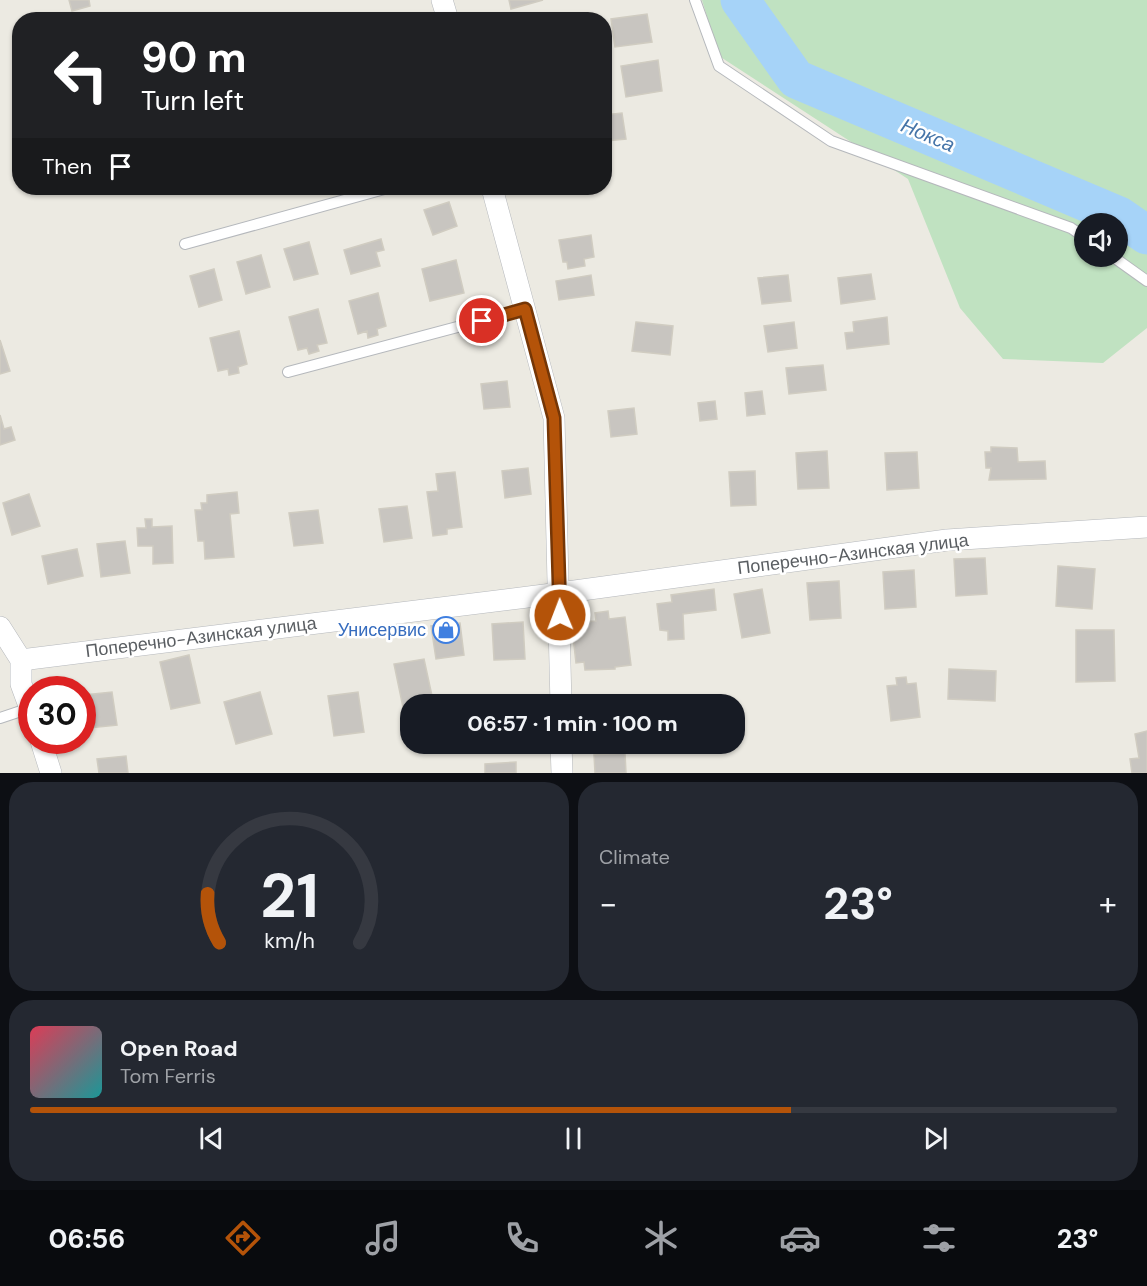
<!DOCTYPE html>
<meta charset="utf-8">
<style>
:root{--surface:#171b24;--page:#242831;--text:#f1f3f6;--muted:#9ea1a6;--line:#363941;--accent:#b45309}
body{margin:0;font-family:"DM Sans",sans-serif;background:var(--page);color:var(--text);height:100vh;display:flex;flex-direction:column;font-size:22px;white-space:nowrap}
*{box-sizing:border-box;margin:0}
p{font-size:20px;color:var(--muted)}
.icon{flex:none;width:33px;height:33px;fill:none;stroke:currentColor;stroke-width:2;stroke-linecap:round;stroke-linejoin:round}
.map{position:relative;height:773px;overflow:hidden}
.drawer{display:flex;flex-direction:column;gap:9px;padding:9px;background:#0d0f14;flex:1}
.drawer>*{flex:none}
.hud{position:absolute;left:12px;top:12px;width:600px;height:183px;border-radius:24px;box-shadow:0 2px 4px #0004;background:#202124;color:#fff;overflow:hidden}
.buttons{position:absolute;left:1074px;top:213px;display:grid;gap:12px}
.buttons a{display:grid;place-items:center;width:54px;height:54px;border-radius:50%;background:var(--surface);box-shadow:0 2px 4px #0004;font-size:30px}
.speed{position:absolute;left:18px;top:676px;display:flex;gap:12px;font-size:30px;font-weight:700;text-align:center}
.speed>*{display:grid;place-content:center;width:78px;height:78px;border-radius:50%;background:var(--surface);box-shadow:0 2px 4px #0004;line-height:1}
.speed .limit{border:9px solid #d22;background:#fff;color:#111}
.pin{position:absolute;display:grid;place-items:center;width:51px;height:51px;color:#fff;margin:-26px;border:3px solid #fff;border-radius:50%;box-shadow:0 2px 6px #0007}
.me{position:absolute;width:66px;margin:-33px;rotate:359deg;stroke-linejoin:round;filter:drop-shadow(0 0 4px #0008)}
.turn{display:flex;align-items:center;gap:21px;height:126px;padding:0 30px;font-size:27px}
.turn .icon{width:78px;height:78px;stroke-width:2.5}
.turn b{display:block;font-size:42px;line-height:51px}
.then{display:flex;align-items:center;height:57px;padding:0 30px;background:#0003;gap:12px;font-size:22px}
.big{font-size:45px;font-weight:700;line-height:1.1}
.drawer .tile{flex:1;display:flex;flex-direction:column;justify-content:center;gap:9px;min-width:0;padding:0 21px;border-radius:24px;background:var(--page)}
.drawer .dial{align-items:center;gap:0}
.dial svg{height:156px;overflow:visible;fill:none;stroke:var(--line);stroke-width:7;stroke-linecap:round;text-anchor:middle}
.dial text{fill:var(--text);stroke:none}
.song{display:flex;align-items:center;gap:18px}
.cover{width:72px;height:72px;border-radius:9px;background:linear-gradient(135deg,hsl(350 70% 55%),hsl(180 70% 35%))}
.played{height:6px;border-radius:3px;background:linear-gradient(90deg,var(--accent) 70%,var(--line) 70%)}
.keys{display:flex;justify-content:space-around;direction:ltr}
.heat{display:flex;justify-content:space-between;align-items:center;font-size:33px;direction:ltr}
.drawer .tiles{flex:1;display:grid;gap:9px;grid-template-columns:1fr 1fr}
.tile:last-child{grid-column:span 2}
.trip{position:absolute;left:400px;top:694px;width:345px;height:60px;border-radius:24px;background:var(--surface);box-shadow:0 2px 4px #0004;font-weight:700;line-height:60px;text-align:center}
.tabs{display:flex;height:96px;justify-content:space-around;align-items:center;background:#090b0e;color:var(--muted)}
.tabs .icon{width:42px;height:42px}
.tabs .on{color:var(--accent)}
.tabs b{font-size:27px;color:var(--text)}
.map>svg:first-child{display:block}
.green{fill:#c0e2c1;fill-rule:evenodd}
.lines{fill:none;stroke-linecap:round;stroke-linejoin:round}
.river{stroke:#a6d3f8;stroke-width:39}
.building{fill:#c8c5c0;stroke:#d0ccc1;stroke-width:1.5}
.lane-casing{stroke:#b5b8bc;stroke-width:12}
.street-casing{stroke:#b5b8bc;stroke-width:22}
.lane{stroke:#fff;stroke-width:10}
.street{stroke:#fff;stroke-width:21}
.route-casing{stroke:#753606;stroke-width:15}
.route{stroke:#b45309;stroke-width:10}
.labels{text-anchor:middle;stroke-width:5;stroke-linejoin:round;paint-order:stroke}
.street-label{font-size:18px;fill:#5a5e62;stroke:#fff}
.shop-label{font-size:18px;fill:#366cbe;stroke:#fff;text-anchor:end}
.water-label{font-size:20px;font-style:italic;fill:#4574a8;stroke:#fff}
</style>
<div class="map">
<svg width="1147" height="773" viewBox="0 0 1147 773">
<rect width="100%" height="100%" fill="#eceae2"/>
<path class="green" d="M 702,0 L 1147,0 L 1147,328 L 1103,363 L 1003,359 L 960,308 L 908,179 L 719,56 ZM 1084,224 L 1118,224 L 1118,256 L 1084,256 Z"/>
<g class="lines">
<path class="river" d="M 740,0 L 796,79 L 1119,216 L 1147,235"/>
</g>
<path class="building" d="M 69,0 L 89,0 L 90,6 L 72,11 Z
M 509,0 L 543,0 L 511,9 Z
M 647,14 L 652,42 L 615,47 L 611,19 Z
M 658,60 L 662,91 L 626,97 L 621,66 Z
M 622,113 L 626,139 L 606,141 L 604,115 Z
M 449,202 L 457,226 L 433,235 L 424,210 Z
M 591,235 L 594,257 L 584,259 L 585,266 L 568,269 L 567,262 L 563,262 L 559,240 Z
M 381,239 L 384,250 L 376,252 L 380,266 L 351,274 L 344,250 Z
M 309,242 L 318,274 L 294,280 L 284,249 Z
M 261,255 L 270,287 L 246,294 L 237,262 Z
M 456,260 L 464,293 L 430,301 L 422,269 Z
M 214,269 L 222,300 L 199,307 L 190,276 Z
M 871,274 L 875,299 L 841,304 L 838,278 Z
M 591,275 L 594,295 L 559,300 L 556,281 Z
M 788,275 L 791,301 L 762,304 L 758,278 Z
M 378,293 L 386,326 L 377,329 L 378,335 L 368,338 L 367,331 L 358,334 L 349,301 Z
M 318,309 L 327,343 L 317,345 L 319,351 L 309,354 L 307,348 L 298,350 L 289,317 Z
M 887,317 L 889,344 L 847,349 L 845,333 L 854,332 L 853,322 Z
M 636,322 L 673,326 L 670,355 L 632,351 Z
M 794,322 L 797,348 L 768,352 L 764,326 Z
M 239,331 L 247,364 L 238,367 L 239,373 L 229,375 L 228,369 L 218,371 L 210,338 Z
M 0,340 L 10,371 L 0,374 Z
M 823,365 L 826,390 L 789,394 L 786,368 Z
M 507,381 L 510,407 L 484,409 L 481,384 Z
M 762,391 L 765,414 L 747,416 L 745,393 Z
M 715,401 L 717,419 L 700,421 L 698,403 Z
M 634,408 L 637,434 L 611,437 L 608,411 Z
M 0,415 L 4,429 L 11,427 L 15,440 L 0,445 Z
M 991,447 L 1017,448 L 1018,462 L 1045,461 L 1046,479 L 989,480 L 991,468 L 986,468 L 985,452 L 991,452 Z
M 827,451 L 829,488 L 798,489 L 796,453 Z
M 917,452 L 919,488 L 887,490 L 885,453 Z
M 528,468 L 531,494 L 505,498 L 502,471 Z
M 755,471 L 756,505 L 731,506 L 729,472 Z
M 455,472 L 462,527 L 447,529 L 447,534 L 433,536 L 427,492 L 438,491 L 436,474 Z
M 237,492 L 239,513 L 230,514 L 234,557 L 205,559 L 204,541 L 198,541 L 195,510 L 202,510 L 201,503 L 207,503 L 207,495 Z
M 29,494 L 40,526 L 12,535 L 3,503 Z
M 407,506 L 412,538 L 384,542 L 379,509 Z
M 318,510 L 323,543 L 294,546 L 289,513 Z
M 145,519 L 152,519 L 152,527 L 172,526 L 173,563 L 153,564 L 153,546 L 138,546 L 137,528 L 146,528 Z
M 125,541 L 130,573 L 101,577 L 97,544 Z
M 77,549 L 83,576 L 48,584 L 42,556 Z
M 985,558 L 987,594 L 956,596 L 954,559 Z
M 1058,566 L 1095,569 L 1092,609 L 1056,606 Z
M 914,570 L 916,607 L 885,609 L 883,572 Z
M 839,581 L 841,618 L 810,620 L 807,583 Z
M 714,589 L 716,610 L 683,614 L 684,639 L 668,640 L 668,631 L 660,630 L 657,604 L 672,602 L 671,595 Z
M 762,589 L 770,633 L 742,638 L 734,594 Z
M 608,611 L 609,619 L 625,617 L 631,665 L 615,667 L 615,669 L 585,670 L 584,662 L 576,663 L 573,636 L 581,635 L 579,622 L 596,621 L 595,613 Z
M 523,622 L 525,659 L 494,660 L 492,624 Z
M 460,623 L 464,655 L 436,659 L 431,626 Z
M 1076,630 L 1114,630 L 1115,681 L 1076,682 Z
M 189,655 L 200,703 L 171,709 L 160,662 Z
M 424,659 L 434,705 L 411,705 L 411,716 L 405,717 L 394,664 Z
M 949,669 L 996,671 L 995,701 L 948,699 Z
M 906,677 L 907,684 L 916,683 L 920,717 L 891,721 L 887,686 L 897,685 L 896,678 Z
M 112,692 L 117,725 L 89,728 L 84,695 Z
M 260,692 L 272,734 L 236,744 L 224,702 Z
M 358,692 L 364,732 L 334,736 L 328,696 Z
M 519,698 L 520,705 L 488,705 L 488,699 Z
M 642,700 L 643,705 L 605,705 Z
M 1147,731 L 1147,773 L 1132,773 L 1130,759 L 1139,758 L 1135,734 Z
M 625,753 L 626,773 L 595,773 L 594,755 Z
M 126,756 L 128,773 L 99,773 L 97,759 Z
M 516,762 L 516,773 L 485,773 L 485,764 Z"/>
<g class="lines">
<defs>
<path id="lane" d="M 695,0 L 719,66 L 831,141 L 1071,228 L 1084,237
M 185,244 L 388,188
M 1112,256 L 1147,281
M 288,372 L 525,309
M 0,718 L 30,708"/>
<path id="street" d="M 442,0 L 448,20
M 492,188 L 554,418 L 561,705
M 0,627 L 21,660 L 21,684 L 32,714
M 21,660 L 560,593 L 947,540 L 1147,527
M 41,741 L 51,773
M 561,744 L 562,773"/>
</defs>
<use href="#lane" class="lane-casing"/>
<use href="#street" class="street-casing"/>
<use href="#lane" class="lane"/>
<use href="#street" class="street"/>
</g>
<g class="lines">
<defs>
<path id="route" d="M 482,321 L 525,309 L 554,418 L 560,615"/>
</defs>
<use href="#route" class="route-casing"/>
<use href="#route" class="route"/>
</g>
<defs>
<symbol id="shop-ring" viewBox="-11 -11 22 22"><circle r="9.5" fill="#fff" stroke="#3f7fe0" stroke-width="1.5"/><path d="M-5-2.5h2.3a2.7 3.5 0 0 1 5.4 0H5L5.5 6h-11ZM-1.5-2.5h3a1.5 2.3 0 0 0-3 0Z" fill="#3f7fe0"/></symbol>
</defs>
<g fill-rule="evenodd">
<use href="#shop-ring" x="431" y="615" width="30" height="30"/>
</g>
<g class="labels">
<g class="street-label">
<text transform="translate(853 554) rotate(-7)" y="6">Поперечно-Азинская улица</text>
<text transform="translate(201 637) rotate(-7)" y="6">Поперечно-Азинская улица</text>
</g>
<g class="shop-label">
<text x="426" y="636">Унисервис</text>
</g>
<g class="water-label">
<text transform="translate(928 135) rotate(23)" y="7">Нокса</text>
</g>
</g>
</svg>
<div class="buttons">
<a><svg class="icon" aria-label="sound" viewBox="0 0 24 24"><path d="M4 9h4l5-4v14l-5-4H4zM17 9q2 3 0 6"/></svg></a>
</div>
<div class="speed"><div class="limit">30</div></div>
<div class="pin" style="left:482px;top:321px;background:#d93025"><svg class="icon" aria-label="arrive" viewBox="0 0 24 24"><path d="M6 21V4h12l-3 4 3 4H6"/></svg></div>
<svg class="me" style="left:560px;top:615px" viewBox="-20 -20 40 40"><circle r="17" fill="#b45309" stroke="#fff" stroke-width="3"/><path d="M0-11L8 9 0 5-8 9z" fill="#fff"/></svg>
<div class="trip">06:57 · 1 min · 100 m</div>
<div class="hud">
<div class="turn"><svg class="icon" aria-label="left" viewBox="0 0 24 24"><path d="M17 20v-9H6M10 6l-5 5 5 5"/></svg><div><b>90 m</b>Turn left</div></div>
<div class="then">Then<svg class="icon" aria-label="arrive" viewBox="0 0 24 24"><path d="M6 21V4h12l-3 4 3 4H6"/></svg></div>
</div>
</div>
<section class="drawer">
<div class="tiles">
<div class="tile dial"><svg viewBox="0 0 100 80">
<path d="M14 69A42 42 0 1 1 86 69"/>
<path d="M14 69A42 42 0 0 1 8 44" stroke="#b45309"/>
<text x="50" y="56" font-size="32" font-weight="700">21</text>
<text x="50" y="72" font-size="11">km/h</text>
</svg></div>
<div class="tile"><p>Climate</p>
<div class="heat"><a>−</a><b class="big">23°</b><a>+</a></div>
</div>
<div class="tile">
<div class="song"><i class="cover"></i><div><b>Open Road</b><p>Tom Ferris</p></div></div>
<div class="played"></div>
<div class="keys"><svg class="icon" aria-label="previous" viewBox="0 0 24 24"><path d="M18 5L8 12l10 7zM5 5v14"/></svg><svg class="icon" aria-label="pause" viewBox="0 0 24 24"><path d="M8 5v14M16 5v14"/></svg><svg class="icon" aria-label="next" viewBox="0 0 24 24"><path d="M6 5l10 7-10 7zM19 5v14"/></svg></div>
</div>
</div>
</section>
<nav class="tabs">
<b>06:56</b>
<svg class="icon on" aria-label="directions" viewBox="0 0 24 24"><path d="M12 3l9 9-9 9-9-9zM9 14v-3h6M13 9l2 2-2 2"/></svg>
<svg class="icon" aria-label="music" viewBox="0 0 24 24"><path d="M9 18V5l10-2v13"/><circle cx="6" cy="18" r="3"/><circle cx="16" cy="16" r="3"/></svg>
<svg class="icon" aria-label="phone" viewBox="0 0 24 24"><path d="M5 4h4l2 5-3 2q2 4 5 5l2-3 5 2v4C11 20 4 13 5 4z"/></svg>
<svg class="icon" aria-label="climate" viewBox="0 0 24 24"><path d="M12 3v18M4 7l16 10M4 17L20 7"/></svg>
<svg class="icon" aria-label="car" viewBox="0 0 24 24"><path d="M5 17H2v-5l4-1 3-4h7l3 4 3 1v5h-3M9 17h6M6 11h13"/><circle cx="7" cy="17" r="2"/><circle cx="17" cy="17" r="2"/></svg>
<svg class="icon" aria-label="filters" viewBox="0 0 24 24"><path d="M4 7h16M4 17h16"/><circle cx="9" cy="7" r="2"/><circle cx="15" cy="17" r="2"/></svg>
<b>23°</b>
</nav>
